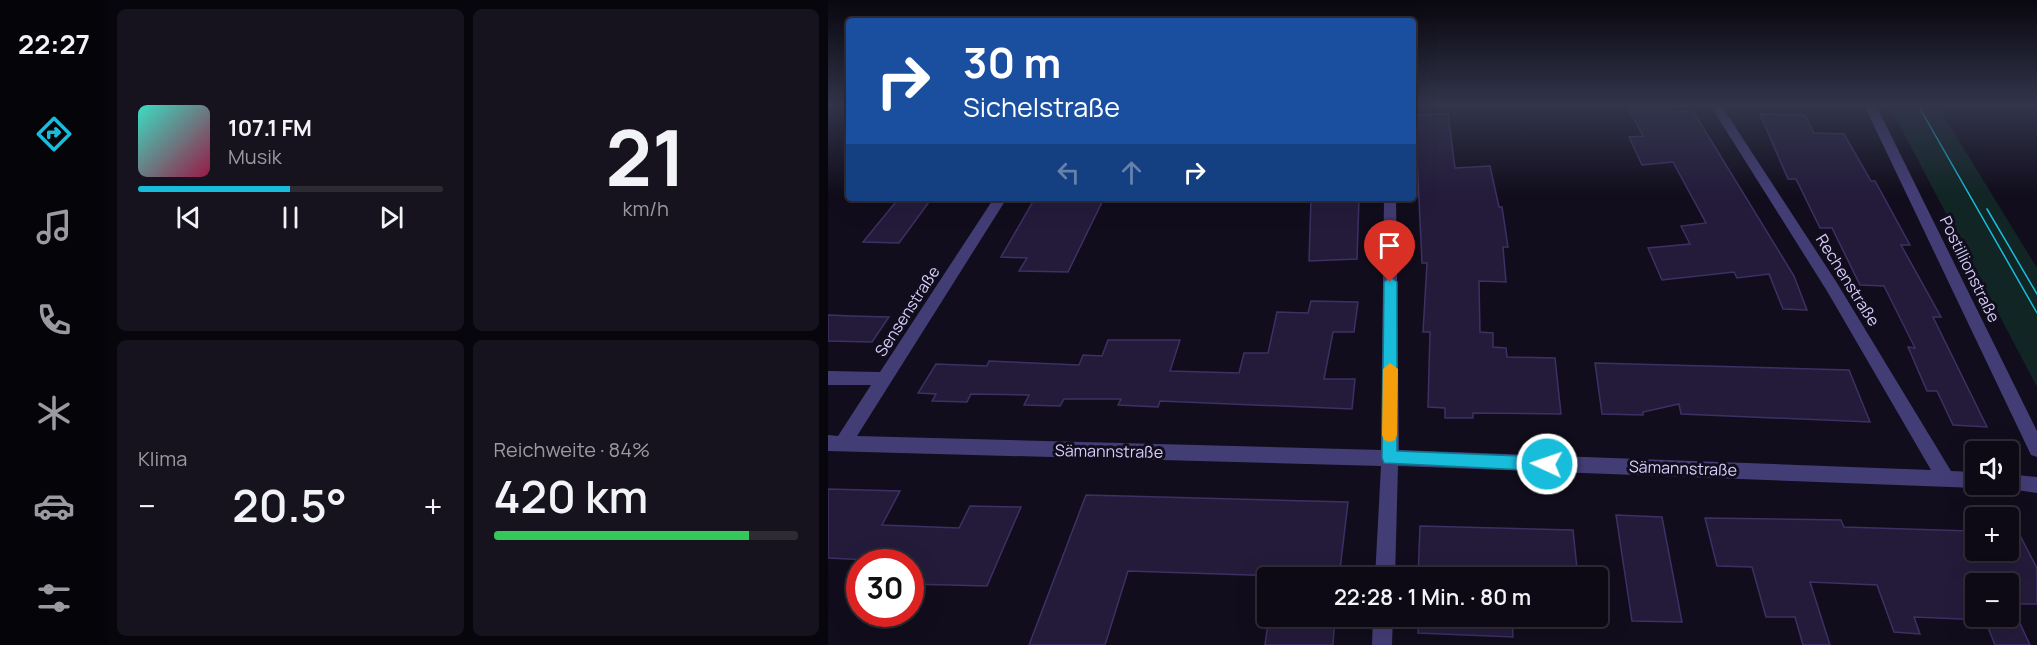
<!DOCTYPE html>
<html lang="de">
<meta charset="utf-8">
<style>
:root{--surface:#0d0a15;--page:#16131e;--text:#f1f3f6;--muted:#9a9aa0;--line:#2d2b34;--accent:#18bddc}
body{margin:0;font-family:Manrope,sans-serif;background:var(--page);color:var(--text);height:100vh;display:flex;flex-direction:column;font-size:22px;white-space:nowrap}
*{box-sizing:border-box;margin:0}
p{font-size:20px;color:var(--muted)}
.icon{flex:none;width:33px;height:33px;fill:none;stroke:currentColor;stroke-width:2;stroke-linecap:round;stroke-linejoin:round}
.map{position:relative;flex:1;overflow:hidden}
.panel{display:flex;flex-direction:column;gap:9px;padding:9px;background:#07060c;width:720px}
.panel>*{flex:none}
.banner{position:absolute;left:18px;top:18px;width:570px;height:183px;border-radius:6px;box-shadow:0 6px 24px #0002,0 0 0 2px var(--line);background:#1a4fa0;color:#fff;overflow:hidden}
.fabs{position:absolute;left:1137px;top:441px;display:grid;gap:12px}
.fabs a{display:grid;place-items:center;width:54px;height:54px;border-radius:6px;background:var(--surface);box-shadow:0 6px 24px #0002,0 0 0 2px var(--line);font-size:30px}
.speed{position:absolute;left:18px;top:549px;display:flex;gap:12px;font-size:30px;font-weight:700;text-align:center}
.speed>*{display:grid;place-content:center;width:78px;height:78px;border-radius:50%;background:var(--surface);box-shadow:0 6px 24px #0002,0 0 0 2px var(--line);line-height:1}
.speed .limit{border:9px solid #d22;background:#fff;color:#111}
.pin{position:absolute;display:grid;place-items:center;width:51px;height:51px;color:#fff;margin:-62px -26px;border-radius:50% 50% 50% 0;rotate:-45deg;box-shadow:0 0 6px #0007}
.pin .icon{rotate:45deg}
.me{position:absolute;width:66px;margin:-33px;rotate:273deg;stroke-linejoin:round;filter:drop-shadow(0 0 4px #0008)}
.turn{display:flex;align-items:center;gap:21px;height:126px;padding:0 18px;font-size:27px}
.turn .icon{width:78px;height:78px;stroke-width:2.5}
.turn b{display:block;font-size:42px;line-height:51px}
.lanes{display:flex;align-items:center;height:57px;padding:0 18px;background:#0003;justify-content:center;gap:30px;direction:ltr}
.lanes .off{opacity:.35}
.big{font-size:45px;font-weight:600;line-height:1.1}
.panel .card{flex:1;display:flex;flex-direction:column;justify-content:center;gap:9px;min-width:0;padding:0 21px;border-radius:9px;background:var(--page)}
.panel .dial{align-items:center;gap:0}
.dial b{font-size:78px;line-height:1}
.song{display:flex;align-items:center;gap:18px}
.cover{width:72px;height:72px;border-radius:9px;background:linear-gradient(135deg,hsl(170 70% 55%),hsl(340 70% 35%))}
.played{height:6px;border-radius:3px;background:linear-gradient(90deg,var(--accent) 50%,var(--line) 50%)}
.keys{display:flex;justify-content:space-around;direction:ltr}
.heat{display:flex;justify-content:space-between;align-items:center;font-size:33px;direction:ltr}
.charge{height:9px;border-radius:4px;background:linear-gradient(90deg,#34c759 84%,var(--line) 0)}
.panel .tiles{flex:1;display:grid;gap:9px;grid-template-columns:repeat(2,1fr)}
.trip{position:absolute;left:429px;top:567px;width:351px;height:60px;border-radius:6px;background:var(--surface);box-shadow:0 6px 24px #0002,0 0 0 2px var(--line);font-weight:600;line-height:60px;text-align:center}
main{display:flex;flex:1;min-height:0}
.tabs{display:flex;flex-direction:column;width:108px;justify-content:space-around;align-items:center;background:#050408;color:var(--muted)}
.tabs .icon{width:42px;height:42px}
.tabs .current{color:var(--accent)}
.tabs b{font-size:27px;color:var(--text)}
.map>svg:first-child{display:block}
.green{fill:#112525}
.building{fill:#241b3b;stroke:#3d3064;stroke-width:1.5;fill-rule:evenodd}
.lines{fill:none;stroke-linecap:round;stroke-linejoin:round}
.minor{fill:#433d76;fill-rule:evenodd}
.tram{stroke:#18bddc;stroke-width:1.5}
.route{fill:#18bddc;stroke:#107b8f;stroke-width:1.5}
.slow{fill:#f59e0b}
.labels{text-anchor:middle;stroke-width:6;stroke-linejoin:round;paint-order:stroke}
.street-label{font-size:16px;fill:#d5cdfa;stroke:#110d1c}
</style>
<main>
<nav class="tabs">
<b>22:27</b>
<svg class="icon current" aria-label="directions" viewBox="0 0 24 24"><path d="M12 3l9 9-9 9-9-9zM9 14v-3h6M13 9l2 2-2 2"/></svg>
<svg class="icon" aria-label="music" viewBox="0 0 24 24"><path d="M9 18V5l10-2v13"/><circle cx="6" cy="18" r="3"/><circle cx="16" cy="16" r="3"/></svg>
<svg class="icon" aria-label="phone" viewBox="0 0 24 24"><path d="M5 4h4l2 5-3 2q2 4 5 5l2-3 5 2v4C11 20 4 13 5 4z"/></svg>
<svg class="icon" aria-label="climate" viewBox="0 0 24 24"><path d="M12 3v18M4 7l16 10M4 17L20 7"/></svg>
<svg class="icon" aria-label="car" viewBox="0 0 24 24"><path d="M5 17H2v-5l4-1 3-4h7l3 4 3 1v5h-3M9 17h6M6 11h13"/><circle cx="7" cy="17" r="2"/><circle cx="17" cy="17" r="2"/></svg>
<svg class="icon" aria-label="filters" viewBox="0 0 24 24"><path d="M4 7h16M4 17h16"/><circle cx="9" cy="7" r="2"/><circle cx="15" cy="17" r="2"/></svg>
</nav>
<section class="panel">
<div class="tiles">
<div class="card">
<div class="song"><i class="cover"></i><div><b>107.1 FM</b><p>Musik</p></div></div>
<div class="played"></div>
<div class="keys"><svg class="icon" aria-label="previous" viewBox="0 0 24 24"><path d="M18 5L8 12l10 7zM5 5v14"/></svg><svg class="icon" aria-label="pause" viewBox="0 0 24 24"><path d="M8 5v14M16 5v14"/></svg><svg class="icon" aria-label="next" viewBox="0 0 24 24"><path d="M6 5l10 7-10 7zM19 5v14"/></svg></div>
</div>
<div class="card dial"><b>21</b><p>km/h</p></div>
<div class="card"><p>Klima</p>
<div class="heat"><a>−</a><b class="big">20.5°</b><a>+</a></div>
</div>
<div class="card"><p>Reichweite · 84%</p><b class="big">420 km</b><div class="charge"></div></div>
</div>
</section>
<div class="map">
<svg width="1209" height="645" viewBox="0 0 1209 645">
<rect width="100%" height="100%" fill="#110d1c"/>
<path class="green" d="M 1061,105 L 1109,105 L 1209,268 L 1209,387 Z"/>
<path class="building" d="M 799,105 L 841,105 L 845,112 L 865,111 L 966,276 L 979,310 L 955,309 L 941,274 L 909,278 L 906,272 L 834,280 L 820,248 L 862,244 L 853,226 L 878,223 L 845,162 L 814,165 L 801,137 L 815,136 Z
M 620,114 L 627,168 L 662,166 L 671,207 L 674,207 L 680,247 L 675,247 L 678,282 L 651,281 L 652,332 L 665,333 L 665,347 L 678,348 L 679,357 L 727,358 L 733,414 L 645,413 L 645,418 L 617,418 L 617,408 L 600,407 L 602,332 L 595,332 L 599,263 L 594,263 L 587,115 Z
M 932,114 L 977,115 L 986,133 L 1016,134 L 1043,181 L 1047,181 L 1082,245 L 1073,245 L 1113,317 L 1105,317 L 1159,427 L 1125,425 L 1109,391 L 1099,391 L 1080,347 L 1087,348 L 1056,286 L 1032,285 L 1004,228 L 992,228 L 968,179 L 960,179 Z
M 71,198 L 104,198 L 71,243 L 35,242 Z
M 207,198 L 276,198 L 240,272 L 191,271 L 199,258 L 173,257 Z
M 483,198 L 531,198 L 529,259 L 481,261 Z
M 483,301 L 530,302 L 526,332 L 505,332 L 496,379 L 527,379 L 524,409 L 332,401 L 330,407 L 290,405 L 293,399 L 236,399 L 232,406 L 196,405 L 201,395 L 143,394 L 139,402 L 104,401 L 108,394 L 90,393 L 108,364 L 159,366 L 161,361 L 251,365 L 255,355 L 274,356 L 280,340 L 352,340 L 342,371 L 411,373 L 416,353 L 440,353 L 449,312 L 480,313 Z
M 0,315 L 24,316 L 61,317 L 44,342 L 0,341 Z
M 767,363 L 1021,370 L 1042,422 L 853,414 L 851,404 L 815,412 L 815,415 L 774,414 Z
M 0,489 L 72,491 L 54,525 L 131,528 L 142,506 L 193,507 L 159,586 L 82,584 L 82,562 L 0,558 Z
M 258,495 L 520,502 L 511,578 L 300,571 L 277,645 L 201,645 Z
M 788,515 L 834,517 L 854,622 L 804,621 Z
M 877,518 L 1013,520 L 1016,527 L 1142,531 L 1139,525 L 1148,525 L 1148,550 L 1180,550 L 1180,526 L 1187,526 L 1209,568 L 1209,604 L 1183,604 L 1202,645 L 1167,645 L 1157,620 L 1086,617 L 1092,634 L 1066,632 L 1049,585 L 982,582 L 1002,645 L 975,645 L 967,617 L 938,617 L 924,567 L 889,566 ZM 1148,584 L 1180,584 L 1180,616 L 1148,616 Z
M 592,526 L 745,530 L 750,578 L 590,578 Z
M 441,616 L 507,616 L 505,645 L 437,645 Z
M 591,616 L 684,616 L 685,637 L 590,633 Z"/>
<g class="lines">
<path class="minor" d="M 882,105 L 893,105 L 1009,283 L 1123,471 L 1148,472 L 1148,484 L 1154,486 L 1148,488 L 570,466 L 567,578 L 547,578 L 553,466 L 0,451 L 0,435 L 10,436 L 43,385 L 0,385 L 0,371 L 52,372 L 166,198 L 179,198 L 29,436 L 553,450 L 556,198 L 568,198 L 571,450 L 1103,470 L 999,291 Z
M 1036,105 L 1048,105 L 1209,431 L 1209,457 L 1203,455 Z
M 1180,474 L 1209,477 L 1209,493 L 1174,488 L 1172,484 L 1180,484 Z
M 545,616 L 565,616 L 564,645 L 544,645 Z"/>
<path class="tram" d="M 1090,105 L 1209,313
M 1159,209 L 1209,294"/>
</g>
<linearGradient id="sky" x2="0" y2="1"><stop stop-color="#09070f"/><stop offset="0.54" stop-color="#32354b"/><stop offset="1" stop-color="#32354b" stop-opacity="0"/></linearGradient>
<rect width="1209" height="195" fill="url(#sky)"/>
<path class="route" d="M 562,277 L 569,282 L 569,451 L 719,457 L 724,459 L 727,464 L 724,469 L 719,471 L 556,463 L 554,458 L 556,282 Z"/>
<path class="slow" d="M 562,363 L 570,369 L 569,435 L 567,440 L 562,442 L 556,440 L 554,435 L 555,369 Z"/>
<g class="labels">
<g class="street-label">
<text transform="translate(1142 269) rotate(64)" y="6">Postillionstraße</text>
<text transform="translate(1020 280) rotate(58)" y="6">Rechenstraße</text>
<text transform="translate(79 311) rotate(-57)" y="6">Sensenstraße</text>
<text transform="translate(281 451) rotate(1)" y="6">Sämannstraße</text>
<text transform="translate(855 468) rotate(2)" y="6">Sämannstraße</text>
</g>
</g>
</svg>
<div class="fabs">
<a><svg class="icon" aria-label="sound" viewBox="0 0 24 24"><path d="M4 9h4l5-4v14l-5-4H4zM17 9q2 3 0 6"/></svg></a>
<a>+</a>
<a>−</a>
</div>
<div class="speed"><div class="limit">30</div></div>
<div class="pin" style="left:562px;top:282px;background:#d93025"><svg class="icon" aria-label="arrive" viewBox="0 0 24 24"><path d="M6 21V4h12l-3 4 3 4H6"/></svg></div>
<svg class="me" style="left:719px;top:464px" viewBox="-20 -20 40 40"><circle r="17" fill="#18bddc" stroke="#fff" stroke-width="3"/><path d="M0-11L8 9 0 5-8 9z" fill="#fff"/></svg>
<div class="trip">22:28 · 1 Min. · 80 m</div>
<div class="banner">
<div class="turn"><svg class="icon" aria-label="right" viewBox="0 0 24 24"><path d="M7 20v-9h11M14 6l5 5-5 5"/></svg><div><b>30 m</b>Sichelstraße</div></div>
<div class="lanes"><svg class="icon off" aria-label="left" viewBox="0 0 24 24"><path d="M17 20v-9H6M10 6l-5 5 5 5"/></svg><svg class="icon off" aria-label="ahead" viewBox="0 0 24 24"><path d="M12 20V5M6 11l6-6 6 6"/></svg><svg class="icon" aria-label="right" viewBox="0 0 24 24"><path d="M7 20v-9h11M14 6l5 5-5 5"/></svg></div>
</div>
</div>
</main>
